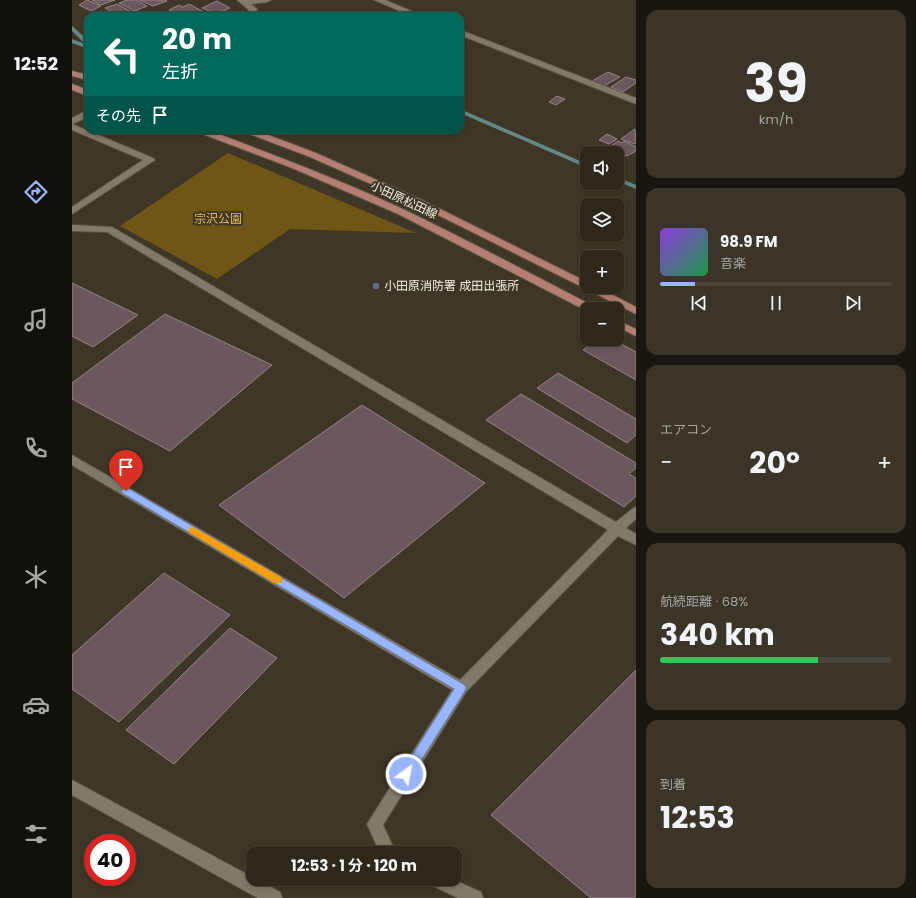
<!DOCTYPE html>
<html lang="ja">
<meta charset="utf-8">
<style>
:root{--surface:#2e281c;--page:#3a3429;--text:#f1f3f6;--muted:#a7a6a3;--line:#49443b;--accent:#98b5fd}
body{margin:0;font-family:Poppins,"Noto Sans JP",sans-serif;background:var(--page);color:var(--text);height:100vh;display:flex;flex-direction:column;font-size:15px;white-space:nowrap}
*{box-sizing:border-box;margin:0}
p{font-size:13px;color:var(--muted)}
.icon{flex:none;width:22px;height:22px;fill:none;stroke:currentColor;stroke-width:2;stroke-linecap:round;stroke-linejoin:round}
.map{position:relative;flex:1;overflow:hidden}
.sheet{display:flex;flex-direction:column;gap:10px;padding:10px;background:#19160f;width:280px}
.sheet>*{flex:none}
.hud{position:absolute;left:12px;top:12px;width:380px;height:122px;border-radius:12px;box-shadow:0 2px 6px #0003,0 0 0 1px var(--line);background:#00695c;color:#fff;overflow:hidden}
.fabs{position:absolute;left:508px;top:146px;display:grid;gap:8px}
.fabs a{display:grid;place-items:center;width:44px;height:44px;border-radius:8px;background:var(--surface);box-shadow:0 2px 6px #0003,0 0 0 1px var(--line);font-size:20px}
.speed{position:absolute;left:12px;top:834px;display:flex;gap:8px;font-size:20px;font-weight:700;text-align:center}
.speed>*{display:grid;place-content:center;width:52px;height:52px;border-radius:50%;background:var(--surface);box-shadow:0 2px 6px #0003,0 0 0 1px var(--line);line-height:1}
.speed .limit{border:6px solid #d22;background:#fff;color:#111}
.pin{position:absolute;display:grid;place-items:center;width:34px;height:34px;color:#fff;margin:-41px -17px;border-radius:50% 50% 50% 0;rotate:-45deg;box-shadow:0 0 4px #0007}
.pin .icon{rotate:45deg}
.me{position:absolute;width:44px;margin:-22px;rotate:32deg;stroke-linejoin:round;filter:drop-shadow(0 0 3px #0008)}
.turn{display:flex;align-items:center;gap:14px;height:84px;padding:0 12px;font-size:18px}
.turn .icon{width:52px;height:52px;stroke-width:2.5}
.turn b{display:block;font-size:28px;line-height:34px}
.then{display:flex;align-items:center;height:38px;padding:0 12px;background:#0003;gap:8px;font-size:15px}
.big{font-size:30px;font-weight:700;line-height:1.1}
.sheet .card{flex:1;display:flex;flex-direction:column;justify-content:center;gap:6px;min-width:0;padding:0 14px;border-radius:12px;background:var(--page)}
.sheet .dial{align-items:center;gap:0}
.dial b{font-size:52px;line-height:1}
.song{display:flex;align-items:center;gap:12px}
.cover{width:48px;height:48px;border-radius:6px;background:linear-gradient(135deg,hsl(270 70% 55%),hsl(140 70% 35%))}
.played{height:4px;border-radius:2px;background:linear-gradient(90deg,var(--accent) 15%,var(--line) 15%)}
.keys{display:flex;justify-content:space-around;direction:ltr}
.heat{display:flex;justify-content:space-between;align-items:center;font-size:22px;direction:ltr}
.charge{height:6px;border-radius:3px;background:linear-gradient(90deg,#34c759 68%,var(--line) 0)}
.trip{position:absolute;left:174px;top:846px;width:216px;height:40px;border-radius:12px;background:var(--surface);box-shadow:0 2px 6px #0003,0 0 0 1px var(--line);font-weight:700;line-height:40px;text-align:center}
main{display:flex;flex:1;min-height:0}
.tabs{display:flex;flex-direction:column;width:72px;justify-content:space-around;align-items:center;background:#12100b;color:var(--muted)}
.tabs .icon{width:28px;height:28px}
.tabs .active{color:var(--accent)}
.tabs b{font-size:18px;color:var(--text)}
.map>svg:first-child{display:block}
.green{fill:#705616}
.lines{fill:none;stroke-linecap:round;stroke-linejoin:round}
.stream{fill:#628986;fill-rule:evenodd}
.building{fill:#6b575d;stroke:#988389}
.minor-casing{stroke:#595345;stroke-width:2}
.major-casing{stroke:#595345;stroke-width:2}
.minor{fill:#827a68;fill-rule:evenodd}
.major{fill:#b47e73;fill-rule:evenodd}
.route{fill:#98b5fd;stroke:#6376a4}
.slow{fill:#f59e0b}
.service-dot{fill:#5c6f8a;stroke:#3e3626;stroke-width:1.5}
.labels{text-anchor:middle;stroke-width:4;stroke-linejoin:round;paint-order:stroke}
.street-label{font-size:12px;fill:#f1ece2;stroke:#3e3626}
.park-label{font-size:12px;fill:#ebbf5a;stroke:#3e3626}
.poi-label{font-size:12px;fill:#f1ece2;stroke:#3e3626;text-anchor:start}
</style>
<main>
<nav class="tabs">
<b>12:52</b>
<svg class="icon active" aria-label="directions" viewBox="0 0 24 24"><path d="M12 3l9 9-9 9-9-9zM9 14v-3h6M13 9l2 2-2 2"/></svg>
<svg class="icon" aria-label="music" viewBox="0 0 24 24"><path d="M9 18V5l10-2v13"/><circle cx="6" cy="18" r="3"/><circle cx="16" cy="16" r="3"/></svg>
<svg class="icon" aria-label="phone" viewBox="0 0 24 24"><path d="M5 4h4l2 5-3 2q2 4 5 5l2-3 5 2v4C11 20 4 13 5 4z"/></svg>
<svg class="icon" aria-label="climate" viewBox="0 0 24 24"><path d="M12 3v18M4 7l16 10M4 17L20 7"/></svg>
<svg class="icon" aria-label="car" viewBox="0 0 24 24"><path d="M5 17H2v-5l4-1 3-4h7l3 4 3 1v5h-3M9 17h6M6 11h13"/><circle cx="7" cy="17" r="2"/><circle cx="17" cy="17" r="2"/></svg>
<svg class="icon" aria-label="filters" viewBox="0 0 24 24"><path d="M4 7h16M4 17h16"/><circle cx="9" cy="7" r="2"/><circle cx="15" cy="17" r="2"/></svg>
</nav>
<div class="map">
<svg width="564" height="898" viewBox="0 0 564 898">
<rect width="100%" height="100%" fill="#3e3626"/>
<path class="green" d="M 156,153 L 344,233 L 218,229 L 145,279 L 48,226 Z"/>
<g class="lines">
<path class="stream" d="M 0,26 L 16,40 L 16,49 L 0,43 L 0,39 L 13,44 L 0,31 Z
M 388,109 L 515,164 L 515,168 L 388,113 Z
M 545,177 L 564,185 L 564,189 L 545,181 Z"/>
</g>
<path class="building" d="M 15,0 L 29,6 L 19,11 L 7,5 Z
M 20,0 L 43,0 L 29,5 Z
M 55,0 L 64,0 L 75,6 L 63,11 L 47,3 Z
M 67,0 L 93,0 L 95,1 L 81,6 Z
M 145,1 L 158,8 L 144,14 L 130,8 Z
M 45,4 L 64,14 L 59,16 L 47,16 L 33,8 Z
M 117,4 L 132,12 L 122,16 L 115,16 L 111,14 L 108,15 L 97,10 L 107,5 L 111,7 Z
M 536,72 L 548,77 L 532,86 L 520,81 Z
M 554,77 L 564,80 L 564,83 L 551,92 L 539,87 Z
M 485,96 L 493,99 L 484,105 L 477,102 Z
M 563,129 L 564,143 L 562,144 L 549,139 Z
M 535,134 L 545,139 L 537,144 L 527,140 Z
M 546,141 L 550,143 L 552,141 L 564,147 L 564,151 L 555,156 L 536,148 Z
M 0,283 L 66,315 L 21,347 L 0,336 Z
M 93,314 L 200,365 L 98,451 L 0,399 L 0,383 Z
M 526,339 L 540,339 L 564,352 L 564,380 L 511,350 Z
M 486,373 L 564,419 L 564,435 L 555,443 L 465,388 Z
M 449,394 L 564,463 L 564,468 L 557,474 L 564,478 L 564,496 L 552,507 L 414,420 Z
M 290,405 L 413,483 L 272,598 L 147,505 Z
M 92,573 L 158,615 L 47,722 L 0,689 L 0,655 Z
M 158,628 L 205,658 L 102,764 L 54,730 Z
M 564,670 L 564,898 L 519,898 L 419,815 Z"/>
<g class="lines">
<defs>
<path id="minor" d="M 165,0 L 199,0 L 195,2 L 179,4 L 185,9 L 183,16 L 175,16 L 177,10 Z
M 302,0 L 313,0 L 351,16 L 340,16 Z
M 388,30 L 564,98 L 564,104 L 388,35 Z
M 16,110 L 16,117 L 0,124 L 81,158 L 83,160 L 0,214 L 0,207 L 71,160 L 0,130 L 0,118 Z
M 0,225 L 40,227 L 544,522 L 560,509 L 564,507 L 564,519 L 554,528 L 564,534 L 564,545 L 546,536 L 394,692 L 311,825 L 324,853 L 308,853 L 295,824 L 380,690 L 0,465 L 0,455 L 388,680 L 536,530 L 35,232 L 0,231 Z
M 0,780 L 208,892 L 210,898 L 186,898 L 0,795 Z
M 355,879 L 380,879 L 409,892 L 411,898 L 386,898 L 357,884 Z"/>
<path id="major" d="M 0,71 L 16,75 L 16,80 L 0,76 Z
M 0,84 L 16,90 L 16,96 L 0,90 Z
M 124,130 L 136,130 C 202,155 269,180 333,210 C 397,241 460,274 523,307 L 524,309 L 515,309 L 515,311 L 326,214 L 220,168 L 125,132 Z
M 171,130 L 183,130 L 244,153 L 350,200 L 515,282 L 515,287 L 525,287 L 564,307 L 564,314 L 344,204 L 238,157 L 172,132 Z
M 545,320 L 564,329 L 564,336 L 545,327 Z"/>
</defs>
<use href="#minor" class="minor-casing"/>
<use href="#major" class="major-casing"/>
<use href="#minor" class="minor"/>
<use href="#major" class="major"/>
</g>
<path class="route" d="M 54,487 L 393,685 L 394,688 L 393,691 L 338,778 L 334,780 L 330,778 L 329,774 L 330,771 L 382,689 L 50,493 L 49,491 Z"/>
<path class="slow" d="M 121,527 L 209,577 L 211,580 L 209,583 L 202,583 L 118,533 L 116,530 L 118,528 Z"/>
<circle class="service-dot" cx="304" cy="286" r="4"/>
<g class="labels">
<g class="street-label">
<text transform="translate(332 200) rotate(25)" y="4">小田原松田線</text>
</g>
<g class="park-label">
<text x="146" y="223">宗沢公園</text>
</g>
<g class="poi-label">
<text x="312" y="290">小田原消防署 成田出張所</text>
</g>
</g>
</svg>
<div class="fabs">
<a><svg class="icon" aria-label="sound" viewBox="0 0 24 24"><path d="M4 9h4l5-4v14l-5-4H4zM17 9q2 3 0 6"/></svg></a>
<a><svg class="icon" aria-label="layers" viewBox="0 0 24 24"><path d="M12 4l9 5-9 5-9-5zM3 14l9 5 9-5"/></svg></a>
<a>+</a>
<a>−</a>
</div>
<div class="speed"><div class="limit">40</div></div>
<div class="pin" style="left:54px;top:491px;background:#d93025"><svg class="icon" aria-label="arrive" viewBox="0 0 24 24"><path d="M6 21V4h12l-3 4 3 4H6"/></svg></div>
<svg class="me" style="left:334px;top:774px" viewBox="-20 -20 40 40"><circle r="17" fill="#98b5fd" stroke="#fff" stroke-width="3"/><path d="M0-11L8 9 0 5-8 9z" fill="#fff"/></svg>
<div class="trip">12:53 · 1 分 · 120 m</div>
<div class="hud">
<div class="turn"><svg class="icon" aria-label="left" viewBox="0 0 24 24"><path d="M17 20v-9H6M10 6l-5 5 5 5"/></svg><div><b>20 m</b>左折</div></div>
<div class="then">その先<svg class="icon" aria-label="arrive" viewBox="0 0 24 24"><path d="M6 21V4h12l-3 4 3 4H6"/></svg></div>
</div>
</div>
<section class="sheet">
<div class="card dial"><b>39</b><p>km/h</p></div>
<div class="card">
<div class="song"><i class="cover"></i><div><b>98.9 FM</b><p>音楽</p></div></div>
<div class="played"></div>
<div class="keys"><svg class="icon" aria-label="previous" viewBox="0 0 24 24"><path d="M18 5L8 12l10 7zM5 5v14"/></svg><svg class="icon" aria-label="pause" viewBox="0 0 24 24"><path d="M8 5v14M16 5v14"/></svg><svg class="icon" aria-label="next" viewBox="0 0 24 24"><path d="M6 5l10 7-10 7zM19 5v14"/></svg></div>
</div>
<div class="card"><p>エアコン</p>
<div class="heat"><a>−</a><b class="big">20°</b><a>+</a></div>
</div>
<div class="card"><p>航続距離 · 68%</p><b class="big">340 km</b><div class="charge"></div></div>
<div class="card"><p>到着</p><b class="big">12:53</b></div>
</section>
</main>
